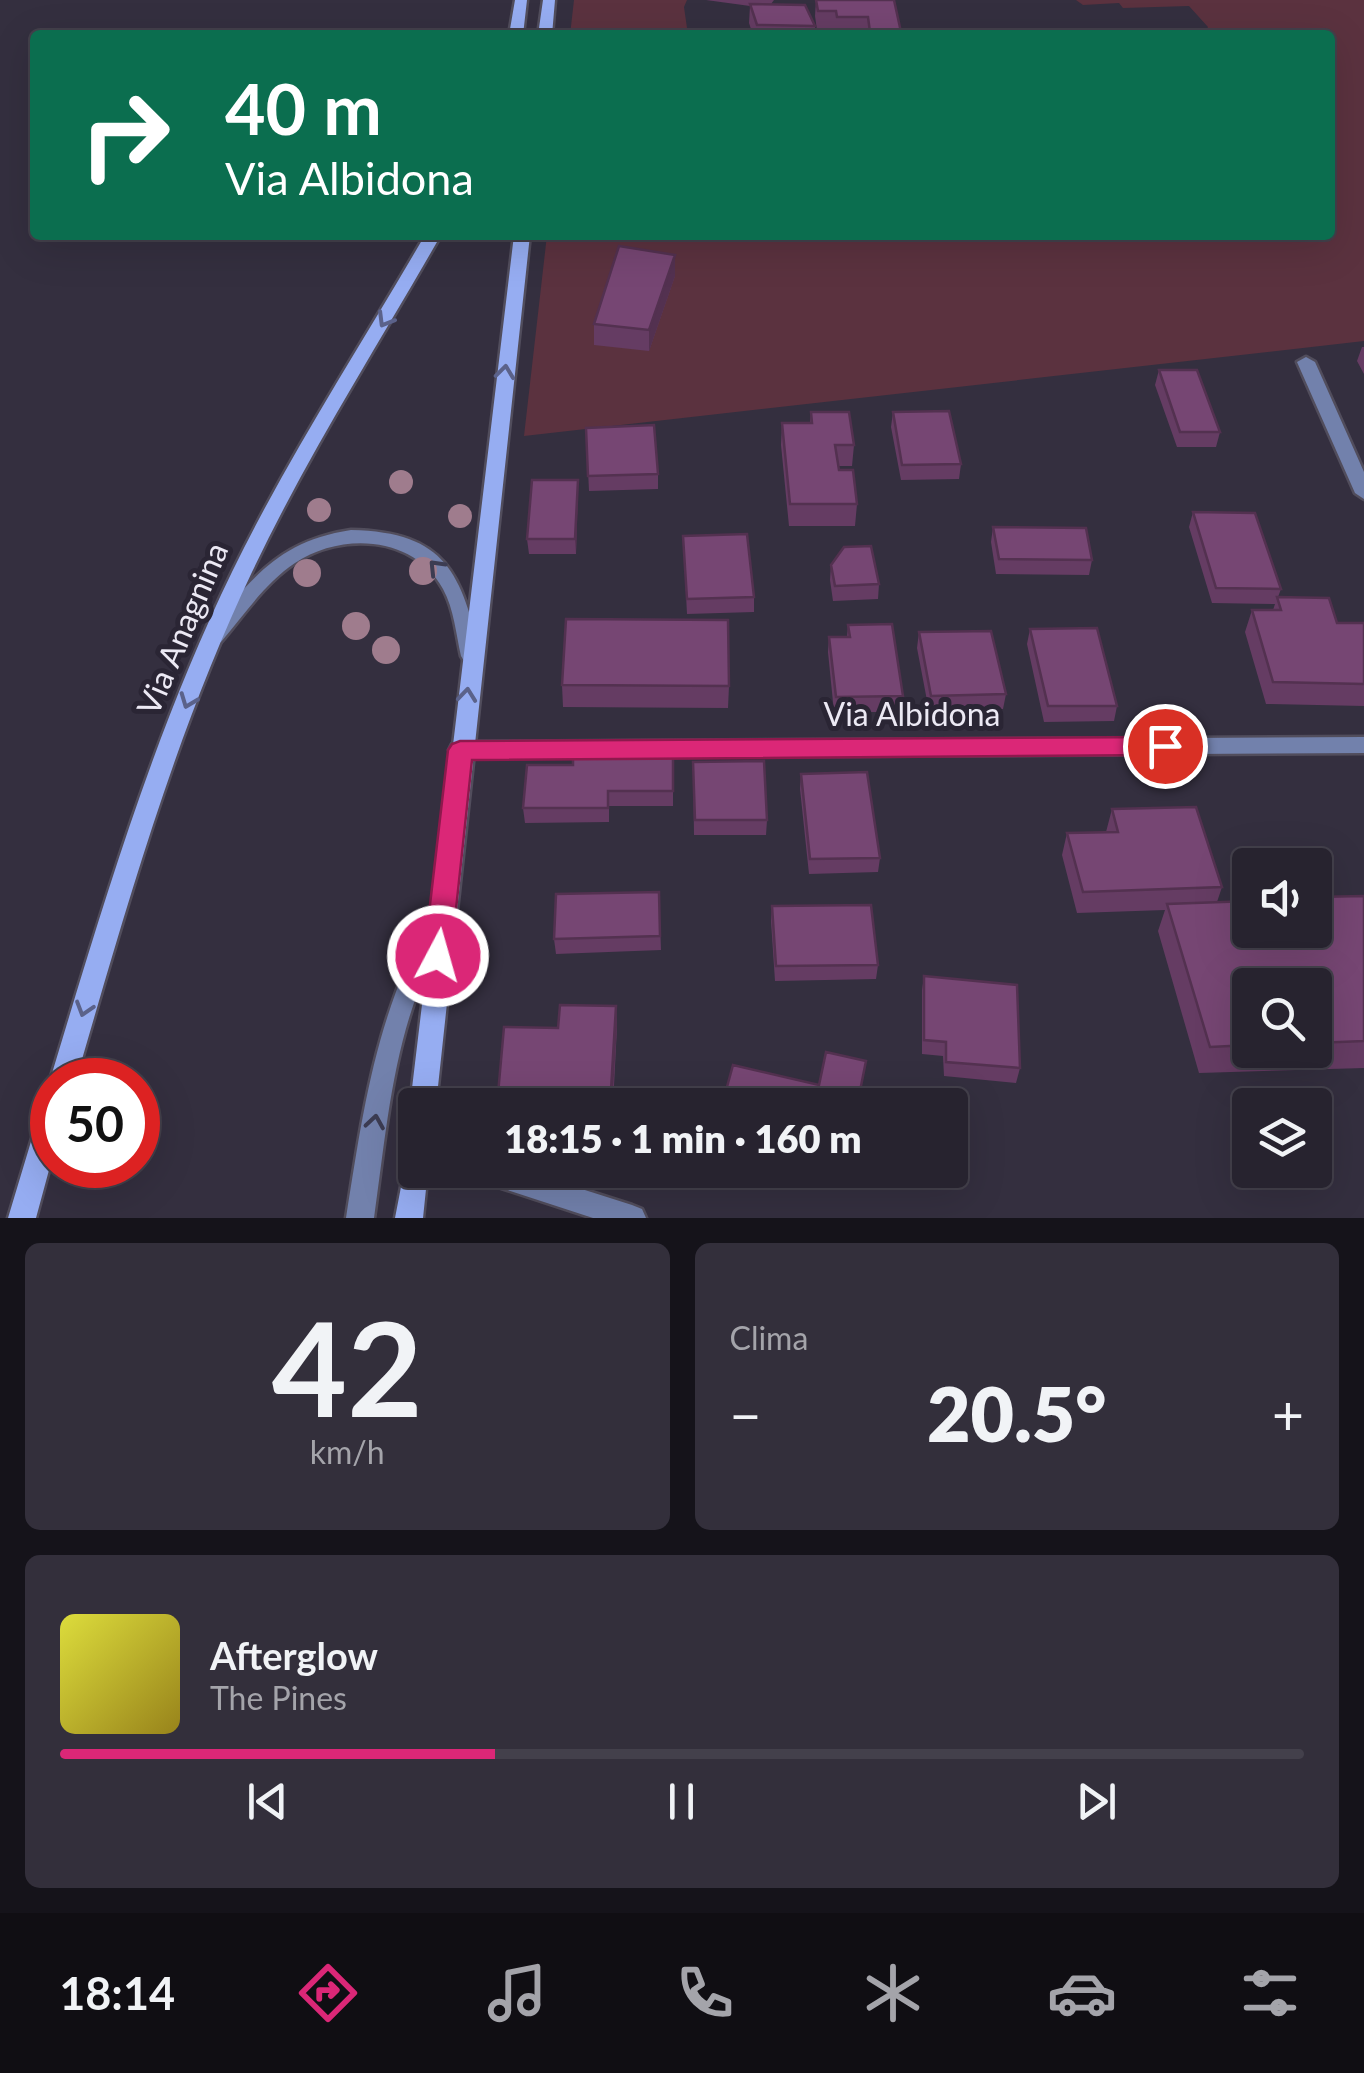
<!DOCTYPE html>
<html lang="it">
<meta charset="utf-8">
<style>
:root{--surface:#27232f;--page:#332f3b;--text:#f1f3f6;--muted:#a4a4aa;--line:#43404b;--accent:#db2777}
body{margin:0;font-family:Lato,sans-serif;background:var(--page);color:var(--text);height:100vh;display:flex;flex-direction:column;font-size:38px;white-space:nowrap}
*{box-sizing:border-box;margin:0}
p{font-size:32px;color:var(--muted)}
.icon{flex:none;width:55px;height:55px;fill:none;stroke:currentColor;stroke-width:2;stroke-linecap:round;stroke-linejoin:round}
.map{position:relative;height:1218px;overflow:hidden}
.sheet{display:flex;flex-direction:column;gap:25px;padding:25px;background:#15131a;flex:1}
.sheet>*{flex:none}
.guide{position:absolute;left:30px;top:30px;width:1305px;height:210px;border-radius:10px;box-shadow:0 10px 40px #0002,0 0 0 2px var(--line);background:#0b6e4f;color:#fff;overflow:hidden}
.fabs{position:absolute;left:1232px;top:848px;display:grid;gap:20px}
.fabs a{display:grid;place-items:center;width:100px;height:100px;border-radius:10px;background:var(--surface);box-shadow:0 10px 40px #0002,0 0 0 2px var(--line);font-size:50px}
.speed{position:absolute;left:30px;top:1058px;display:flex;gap:20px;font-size:50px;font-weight:700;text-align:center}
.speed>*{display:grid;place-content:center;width:130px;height:130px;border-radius:50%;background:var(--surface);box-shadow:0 10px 40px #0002,0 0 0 2px var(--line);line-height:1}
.speed .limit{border:15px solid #d22;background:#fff;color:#111}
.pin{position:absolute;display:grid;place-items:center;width:85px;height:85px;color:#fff;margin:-42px;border:5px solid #fff;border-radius:50%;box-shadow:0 2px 10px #0007}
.me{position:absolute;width:110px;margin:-55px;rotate:6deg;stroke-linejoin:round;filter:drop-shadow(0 0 8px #0008)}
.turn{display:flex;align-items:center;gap:35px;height:210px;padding:0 30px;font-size:45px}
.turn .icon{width:130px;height:130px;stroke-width:2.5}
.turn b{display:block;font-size:70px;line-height:85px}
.big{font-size:75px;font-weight:800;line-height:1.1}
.sheet .card{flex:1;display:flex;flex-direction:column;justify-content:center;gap:15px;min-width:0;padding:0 35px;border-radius:15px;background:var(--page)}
.sheet .dial{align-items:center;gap:0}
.dial b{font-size:130px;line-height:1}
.song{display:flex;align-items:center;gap:30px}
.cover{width:120px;height:120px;border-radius:15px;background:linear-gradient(135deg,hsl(60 70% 55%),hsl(50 70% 35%))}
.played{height:10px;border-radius:5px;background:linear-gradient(90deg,var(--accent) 35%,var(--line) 35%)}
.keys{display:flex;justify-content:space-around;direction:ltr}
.heat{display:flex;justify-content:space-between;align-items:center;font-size:55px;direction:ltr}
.sheet .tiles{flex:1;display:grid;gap:25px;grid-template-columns:1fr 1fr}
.card:last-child{grid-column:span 2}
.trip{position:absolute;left:398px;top:1088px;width:570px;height:100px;border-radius:10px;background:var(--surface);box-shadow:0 10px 40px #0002,0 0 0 2px var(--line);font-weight:800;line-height:100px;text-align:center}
.tab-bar{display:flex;height:160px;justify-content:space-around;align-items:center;background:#100e13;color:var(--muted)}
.tab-bar .icon{width:70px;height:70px}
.tab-bar .selected{color:var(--accent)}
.tab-bar b{font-size:45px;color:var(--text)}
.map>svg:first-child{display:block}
.green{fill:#5b323f}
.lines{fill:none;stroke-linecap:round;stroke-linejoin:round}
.street-casing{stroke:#514d5c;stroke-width:5}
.secondary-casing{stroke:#514d5c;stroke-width:5}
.street{fill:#7281ac;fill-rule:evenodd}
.secondary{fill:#96adf2;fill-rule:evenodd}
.tree{fill:#9f7c8d}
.wall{fill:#653c63;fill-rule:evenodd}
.shaded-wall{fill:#533150}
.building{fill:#764673;stroke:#533150;stroke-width:2.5}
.oneway{stroke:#5b628a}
.oneway2{stroke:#3c3c52}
.route{fill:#db2777;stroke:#8e194d;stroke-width:2.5}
.labels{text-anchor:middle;stroke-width:10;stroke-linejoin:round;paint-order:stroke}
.street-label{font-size:32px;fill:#ece9f4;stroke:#2a2534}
</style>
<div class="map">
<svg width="1364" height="1218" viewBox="0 0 1364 1218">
<rect width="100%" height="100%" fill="#342f3f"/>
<path class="green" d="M 574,0 L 687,0 L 684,7 L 688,35 L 570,35 Z
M 1076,0 L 1364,0 L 1364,341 L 524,436 L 547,235 L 1330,235 L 1330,35 L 1203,35 L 1208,27 L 1189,6 L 1123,8 L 1119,3 L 1083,5 Z"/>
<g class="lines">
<defs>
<path id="street" d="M 1306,357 L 1315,362 L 1364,472 L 1364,499 L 1355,493 L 1297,362 Z
M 351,530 C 447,532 461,574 481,656 L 478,661 L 464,661 L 461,656 C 456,634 454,609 443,589 C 414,535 341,532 295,563 C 265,583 244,615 221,642 L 207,642 L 204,637 L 207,632 C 252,579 278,541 351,530 Z
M 1364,737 L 1364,753 L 460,758 L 452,756 L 449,750 L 452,744 L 460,742 Z
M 441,909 L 449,912 L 453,919 C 441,942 428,965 419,989 C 391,1062 385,1142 374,1218 L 346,1218 C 364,1105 376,1014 433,912 Z
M 470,1170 L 522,1170 L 632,1205 L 642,1209 L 646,1218 L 593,1218 L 474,1179 Z"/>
<path id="secondary" d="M 515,0 L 527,0 L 523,35 L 509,35 Z
M 543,0 L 555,0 L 552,35 L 538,35 Z
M 425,235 L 441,235 C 377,347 307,456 252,572 C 175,734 126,908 76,1080 L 52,1080 L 52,1085 L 50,1080 C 102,908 153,734 232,572 C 289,455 360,347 425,235 Z
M 514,235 L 530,235 L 436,1105 L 415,1105 L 415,1114 L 410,1105 Z
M 52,1103 L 52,1159 L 36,1218 L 8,1218 L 39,1115 L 43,1107 Z
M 415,1158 L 415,1170 L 428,1170 L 423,1218 L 395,1218 L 406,1161 Z"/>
</defs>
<use href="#street" class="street-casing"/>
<use href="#secondary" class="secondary-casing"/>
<use href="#street" class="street"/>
<use href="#secondary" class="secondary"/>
</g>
<g class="tree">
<circle cx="401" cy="482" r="12"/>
<circle cx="319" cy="510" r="12"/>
<circle cx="460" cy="516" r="12"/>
<circle cx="423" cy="571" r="14"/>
<circle cx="307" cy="573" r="14"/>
<circle cx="356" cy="626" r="14"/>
<circle cx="386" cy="650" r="14"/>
</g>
<path class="wall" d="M 706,0 L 774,0 L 771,4 L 815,26 L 815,35 L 753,35 L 749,23 L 750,6 Z
M 816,0 L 894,0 L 901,35 L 836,35 L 835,30 L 817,30 L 815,16 Z
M 675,276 L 649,351 L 594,345 L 594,324 Z
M 1362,347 L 1364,347 L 1364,374 L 1357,361 Z
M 1159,370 L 1220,432 L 1216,447 L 1177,447 L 1155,385 Z
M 811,412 L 854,445 L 852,466 L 838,466 L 857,504 L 855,526 L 789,526 L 781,445 L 782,423 L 810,423 Z
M 893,412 L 961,464 L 959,479 L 901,480 L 891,427 Z
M 586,428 L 658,474 L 658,489 L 589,491 Z
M 578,480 L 576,554 L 529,554 L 527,539 Z
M 1193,512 L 1281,589 L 1278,597 L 1337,623 L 1364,623 L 1364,706 L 1266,704 L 1245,632 L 1252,610 L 1273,610 L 1275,604 L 1212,603 L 1189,527 Z
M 993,527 L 1092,560 L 1089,575 L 996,574 L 991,542 Z
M 683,536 L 754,597 L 754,612 L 687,614 Z
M 831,565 L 879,584 L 878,599 L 833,601 L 830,580 Z
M 848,625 L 903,696 L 901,712 L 834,712 L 828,652 L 829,637 L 847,637 Z
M 1030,629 L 1117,706 L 1114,721 L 1044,722 L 1027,644 Z
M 919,632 L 1006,694 L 1003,709 L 929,711 L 917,648 Z
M 562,685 L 729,686 L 728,708 L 563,707 Z
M 673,752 L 673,806 L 609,806 L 609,822 L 525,823 L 523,808 L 573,765 Z
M 693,762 L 767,820 L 766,835 L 694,835 Z
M 801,774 L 880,858 L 878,872 L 809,874 L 800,789 Z
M 1112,809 L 1222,887 L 1217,902 L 1250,930 L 1315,930 L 1315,897 L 1364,896 L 1364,1068 L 1199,1073 L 1158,931 L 1165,910 L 1077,913 L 1062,855 L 1067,833 L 1106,832 ZM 1250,985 L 1315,985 L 1315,1050 L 1250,1050 Z
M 659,892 L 661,950 L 556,954 L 554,939 Z
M 772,906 L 878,965 L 876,979 L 775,981 L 771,921 Z
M 924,976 L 1020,1068 L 1016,1083 L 944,1076 L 943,1056 L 922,1054 L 922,990 Z
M 616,1006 L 617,1027 L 613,1105 L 497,1105 L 558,1028 Z
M 816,1170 L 887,1170 L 884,1186 Z"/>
<path class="shaded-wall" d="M 675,255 L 675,276 L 649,351 L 649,330 Z
M 578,480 L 578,495 L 576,554 L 575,539 Z
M 616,1006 L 617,1027 L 612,1105 L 611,1090 Z"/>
<path class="building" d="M 816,0 L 894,0 L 901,32 L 870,32 L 868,17 L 837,17 L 836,11 L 818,11 Z
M 750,4 L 805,5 L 815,26 L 757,25 Z
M 619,246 L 675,255 L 649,330 L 594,324 Z
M 1159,370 L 1197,370 L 1220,432 L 1180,432 Z
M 949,411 L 961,464 L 902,465 L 893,412 Z
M 811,412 L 849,412 L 854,445 L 835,445 L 839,470 L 853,470 L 857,504 L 790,504 L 782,423 L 812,423 Z
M 654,425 L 658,474 L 588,476 L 586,428 Z
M 532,480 L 578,480 L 575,539 L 527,539 Z
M 1193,512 L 1255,513 L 1281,589 L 1216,588 Z
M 993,527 L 1086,528 L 1092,560 L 999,559 Z
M 747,534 L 754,597 L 687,599 L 683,536 Z
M 871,546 L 879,584 L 835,586 L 831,565 L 844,547 Z
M 1277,597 L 1329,598 L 1337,623 L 1364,623 L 1364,684 L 1273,682 L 1252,610 L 1281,610 Z
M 566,619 L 728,620 L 729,686 L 562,685 Z
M 892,624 L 903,696 L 836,697 L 829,637 L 850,637 L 848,625 Z
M 1097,628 L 1117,706 L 1048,706 L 1030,629 Z
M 991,631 L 1006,694 L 931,696 L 919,632 Z
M 673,752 L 673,791 L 608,791 L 608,808 L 523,808 L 527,765 L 573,765 L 573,753 Z
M 764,761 L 767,820 L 695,820 L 693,762 Z
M 867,772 L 880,858 L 810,859 L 801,774 Z
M 1196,807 L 1222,887 L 1083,892 L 1067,833 L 1118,832 L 1112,809 Z
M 659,892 L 660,936 L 554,939 L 556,894 Z
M 1364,896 L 1364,1041 L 1315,1043 L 1315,985 L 1250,985 L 1250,1045 L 1210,1047 L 1167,904 L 1250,901 L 1250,930 L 1315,930 L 1315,923 L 1322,923 L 1315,905 L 1315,897 Z
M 871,905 L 878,965 L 776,966 L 772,906 Z
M 924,976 L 1017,985 L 1020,1068 L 946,1062 L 946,1042 L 924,1040 Z
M 560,1005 L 616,1006 L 611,1090 L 603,1090 L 602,1105 L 497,1105 L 504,1027 L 558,1028 Z
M 826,1052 L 866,1061 L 859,1096 L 898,1105 L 722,1105 L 733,1065 L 819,1085 Z"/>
<defs><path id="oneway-chevron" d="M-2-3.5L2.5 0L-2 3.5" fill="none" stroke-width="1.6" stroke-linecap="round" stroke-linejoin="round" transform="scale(2.5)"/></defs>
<g class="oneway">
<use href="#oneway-chevron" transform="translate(385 320) rotate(121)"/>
<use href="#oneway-chevron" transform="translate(505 372) rotate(-83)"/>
<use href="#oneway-chevron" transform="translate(467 695) rotate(-84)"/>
<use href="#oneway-chevron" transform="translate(188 701) rotate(111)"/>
<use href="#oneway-chevron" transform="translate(84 1009) rotate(107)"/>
</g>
<g class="oneway2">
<use href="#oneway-chevron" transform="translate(436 567) rotate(-134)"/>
<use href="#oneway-chevron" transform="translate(375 1122) rotate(-81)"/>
</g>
<path class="route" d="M 1165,737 L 1174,740 L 1178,746 L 1174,753 L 1165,755 L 472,760 L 451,956 L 447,964 L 438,967 L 428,964 L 424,956 L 448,750 L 452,744 L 460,741 Z"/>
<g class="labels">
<g class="street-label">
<text transform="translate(183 629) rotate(-67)" y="11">Via Anagnina</text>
<text x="912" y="726">Via Albidona</text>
</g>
</g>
</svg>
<div class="fabs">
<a><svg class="icon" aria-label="sound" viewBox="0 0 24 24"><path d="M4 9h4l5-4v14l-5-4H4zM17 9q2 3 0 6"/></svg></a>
<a><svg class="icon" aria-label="search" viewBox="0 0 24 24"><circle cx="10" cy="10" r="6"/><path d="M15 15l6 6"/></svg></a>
<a><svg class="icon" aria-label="layers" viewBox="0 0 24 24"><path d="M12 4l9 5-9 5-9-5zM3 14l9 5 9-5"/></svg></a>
</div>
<div class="speed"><div class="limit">50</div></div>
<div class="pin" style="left:1165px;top:746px;background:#d93025"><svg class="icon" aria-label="arrive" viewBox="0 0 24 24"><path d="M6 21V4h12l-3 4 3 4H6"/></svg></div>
<svg class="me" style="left:438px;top:956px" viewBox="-20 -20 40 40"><circle r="17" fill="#db2777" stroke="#fff" stroke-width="3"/><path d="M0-11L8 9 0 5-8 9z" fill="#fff"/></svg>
<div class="trip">18:15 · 1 min · 160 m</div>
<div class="guide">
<div class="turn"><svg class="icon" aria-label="right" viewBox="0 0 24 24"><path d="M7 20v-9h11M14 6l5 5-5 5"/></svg><div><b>40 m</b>Via Albidona</div></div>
</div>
</div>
<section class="sheet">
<div class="tiles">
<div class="card dial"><b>42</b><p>km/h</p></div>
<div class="card"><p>Clima</p>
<div class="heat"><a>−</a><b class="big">20.5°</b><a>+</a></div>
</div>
<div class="card">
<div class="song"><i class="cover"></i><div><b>Afterglow</b><p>The Pines</p></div></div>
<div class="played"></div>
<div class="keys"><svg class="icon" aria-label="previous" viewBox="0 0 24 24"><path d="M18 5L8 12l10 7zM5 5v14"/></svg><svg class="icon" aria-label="pause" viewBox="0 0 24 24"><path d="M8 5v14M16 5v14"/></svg><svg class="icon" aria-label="next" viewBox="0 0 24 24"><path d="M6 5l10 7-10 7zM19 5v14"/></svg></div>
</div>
</div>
</section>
<nav class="tab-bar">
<b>18:14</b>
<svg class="icon selected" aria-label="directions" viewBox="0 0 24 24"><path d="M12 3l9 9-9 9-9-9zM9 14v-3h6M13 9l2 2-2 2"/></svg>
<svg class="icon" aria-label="music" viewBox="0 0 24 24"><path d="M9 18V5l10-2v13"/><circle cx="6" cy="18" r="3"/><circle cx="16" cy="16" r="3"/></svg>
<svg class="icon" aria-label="phone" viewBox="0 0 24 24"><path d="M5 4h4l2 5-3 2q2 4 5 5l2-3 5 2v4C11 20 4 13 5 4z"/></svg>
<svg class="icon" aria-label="climate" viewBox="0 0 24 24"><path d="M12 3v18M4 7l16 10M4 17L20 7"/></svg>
<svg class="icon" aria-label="car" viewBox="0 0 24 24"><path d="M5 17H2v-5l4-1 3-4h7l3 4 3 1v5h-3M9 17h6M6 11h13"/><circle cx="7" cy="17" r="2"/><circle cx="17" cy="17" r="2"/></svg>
<svg class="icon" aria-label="filters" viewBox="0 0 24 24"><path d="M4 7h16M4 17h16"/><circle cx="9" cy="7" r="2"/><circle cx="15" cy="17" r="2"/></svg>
</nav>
